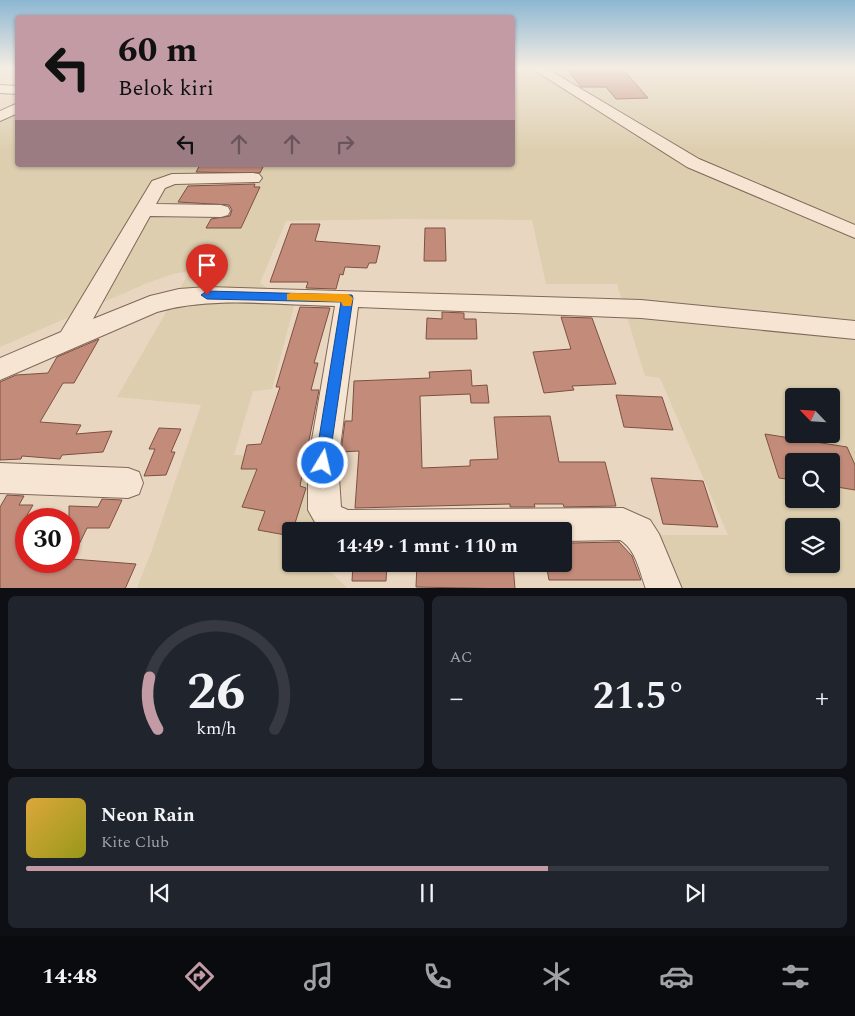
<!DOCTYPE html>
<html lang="id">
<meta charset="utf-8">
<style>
:root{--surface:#171b24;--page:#20242c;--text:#f1f3f6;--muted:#9ea1a6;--line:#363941;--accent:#c29ba4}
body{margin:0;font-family:Spectral,serif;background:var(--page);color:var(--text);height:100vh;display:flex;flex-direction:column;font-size:19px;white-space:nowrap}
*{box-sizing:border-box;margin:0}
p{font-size:16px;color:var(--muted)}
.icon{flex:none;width:28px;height:28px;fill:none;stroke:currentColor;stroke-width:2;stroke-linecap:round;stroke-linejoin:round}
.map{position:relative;height:588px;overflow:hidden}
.panel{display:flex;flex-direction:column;gap:8px;padding:8px;background:#0d0f14;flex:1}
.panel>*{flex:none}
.hud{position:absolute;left:15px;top:15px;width:500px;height:152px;border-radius:5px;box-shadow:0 1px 4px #0004;background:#c29ba4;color:#111;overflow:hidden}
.needle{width:32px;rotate:295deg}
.tools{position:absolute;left:785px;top:388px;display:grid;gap:10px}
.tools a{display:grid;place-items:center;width:55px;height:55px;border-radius:5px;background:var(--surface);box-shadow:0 1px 4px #0004;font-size:25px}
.speed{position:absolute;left:15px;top:508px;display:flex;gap:10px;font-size:25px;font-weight:700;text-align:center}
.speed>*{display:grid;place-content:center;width:65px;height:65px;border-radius:50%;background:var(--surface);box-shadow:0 1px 4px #0004;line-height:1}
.speed .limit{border:8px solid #d22;background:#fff;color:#111}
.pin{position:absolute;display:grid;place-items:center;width:42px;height:42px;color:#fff;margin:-51px -21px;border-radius:50% 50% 50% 0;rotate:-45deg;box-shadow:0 0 5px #0007}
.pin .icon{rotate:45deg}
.me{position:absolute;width:55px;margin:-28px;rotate:9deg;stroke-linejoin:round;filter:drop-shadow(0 0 4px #0008)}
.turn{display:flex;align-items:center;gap:18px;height:105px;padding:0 20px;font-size:22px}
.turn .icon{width:65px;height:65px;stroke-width:2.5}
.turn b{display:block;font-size:35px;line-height:42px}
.lanes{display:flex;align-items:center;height:48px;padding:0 20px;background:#0003;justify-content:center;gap:25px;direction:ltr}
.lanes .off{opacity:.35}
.big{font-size:38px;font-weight:700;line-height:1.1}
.panel .widget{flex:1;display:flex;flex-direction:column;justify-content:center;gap:8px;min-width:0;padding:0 18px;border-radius:8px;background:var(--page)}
.panel .dial{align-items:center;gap:0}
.dial svg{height:130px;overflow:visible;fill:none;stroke:var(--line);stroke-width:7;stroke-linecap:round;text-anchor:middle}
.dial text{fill:var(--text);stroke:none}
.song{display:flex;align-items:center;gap:15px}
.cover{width:60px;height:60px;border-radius:8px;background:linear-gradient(135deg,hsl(40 70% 55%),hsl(60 70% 35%))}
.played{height:5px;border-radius:2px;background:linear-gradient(90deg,var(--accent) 65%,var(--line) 65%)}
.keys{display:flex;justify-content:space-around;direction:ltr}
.heat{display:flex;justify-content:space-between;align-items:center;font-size:28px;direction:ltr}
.panel .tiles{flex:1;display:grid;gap:8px;grid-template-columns:1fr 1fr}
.widget:last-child{grid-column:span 2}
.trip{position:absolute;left:282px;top:522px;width:290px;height:50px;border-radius:5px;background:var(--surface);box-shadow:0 1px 4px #0004;font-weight:700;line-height:50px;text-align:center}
.dock{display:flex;height:80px;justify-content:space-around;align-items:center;background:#090b0e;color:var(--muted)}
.dock .icon{width:35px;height:35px}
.dock .active{color:var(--accent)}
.dock b{font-size:22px;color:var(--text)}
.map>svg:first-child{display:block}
.farmland{fill:#ddceaf;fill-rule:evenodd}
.building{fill:#c38c7a;stroke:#7d5042}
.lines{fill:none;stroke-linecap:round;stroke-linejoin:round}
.minor-casing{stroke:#80685a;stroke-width:2}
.minor{fill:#f5e5d2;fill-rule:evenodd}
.route{fill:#1a73e8;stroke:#114b97}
.slow{fill:#f59e0b}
</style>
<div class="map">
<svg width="855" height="589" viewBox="0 0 855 589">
<rect width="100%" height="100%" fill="#e9d6c0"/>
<path class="farmland" d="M 513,68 L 855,68 L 855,588 L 673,588 L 654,535 L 728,535 L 660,378 L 645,376 L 617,284 L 546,284 L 532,220 L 399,219 L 286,221 L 260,283 L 294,306 L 272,389 L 253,391 L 234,455 L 317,458 L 320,531 L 291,531 L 291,564 L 327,564 L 329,570 L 347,588 L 137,588 L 152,550 L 201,405 L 117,397 L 190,271 L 173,274 L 145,284 L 0,347 L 0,117 L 17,106 L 18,165 L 512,165 ZM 794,396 L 831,396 L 831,434 L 794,434 ZM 794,461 L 831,461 L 831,499 L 794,499 ZM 794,526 L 831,526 L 831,564 L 794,564 Z"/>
<path class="building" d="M 566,68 L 622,68 L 648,98 L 616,99 L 606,87 L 581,87 Z
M 200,165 L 264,165 L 260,173 L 196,172 Z
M 255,184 L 254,187 L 260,187 L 241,228 L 206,228 L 211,219 L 230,216 L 232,210 L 229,205 L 178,202 L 188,186 Z
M 291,224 L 320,224 L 315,241 L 380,246 L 376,263 L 369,263 L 367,268 L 345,267 L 343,275 L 340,274 L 336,289 L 306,288 L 308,282 L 270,282 Z
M 425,228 L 445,228 L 446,261 L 424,261 Z
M 300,307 L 330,308 L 314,363 L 318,363 L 311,390 L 319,390 L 300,486 L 306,488 L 291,536 L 258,530 L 265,511 L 242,507 L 257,469 L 241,469 L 247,445 L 261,444 L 280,387 L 276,387 Z
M 442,312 L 464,313 L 464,319 L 476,319 L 477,339 L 426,339 L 427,318 L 442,319 Z
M 561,317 L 592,318 L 616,384 L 572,386 L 574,390 L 544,393 L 533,352 L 571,349 Z
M 99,339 L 74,383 L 63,383 L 40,422 L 81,425 L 76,434 L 112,431 L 103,452 L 62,455 L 60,459 L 22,456 L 21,459 L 0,460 L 0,382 L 16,375 L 48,373 L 57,357 Z
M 471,370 L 472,386 L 487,385 L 489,403 L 471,403 L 470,394 L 420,396 L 422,468 L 470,466 L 470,460 L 498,459 L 494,417 L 550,416 L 559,462 L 605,462 L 616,506 L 564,507 L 563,504 L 534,504 L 535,507 L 510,507 L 510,504 L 355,508 L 359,451 L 341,452 L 345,421 L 352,421 L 354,381 L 430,378 L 429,372 Z
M 616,395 L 662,397 L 673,430 L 624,427 Z
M 159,428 L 181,429 L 171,452 L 175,452 L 166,475 L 144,476 L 155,449 L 149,449 Z
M 765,434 L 847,447 L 855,465 L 855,490 L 831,486 L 831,461 L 794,461 L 794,480 L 779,478 Z
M 651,478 L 703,481 L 718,527 L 663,524 Z
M 7,495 L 24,496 L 19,505 L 33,505 L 26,517 L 26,561 L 56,563 L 69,561 L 69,506 L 98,507 L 102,499 L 122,500 L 109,528 L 87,528 L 72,559 L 136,564 L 125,589 L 0,589 L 0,507 Z
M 619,542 L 632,556 L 641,580 L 549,580 L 546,564 L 564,564 L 564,545 L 571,545 L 571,543 Z
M 353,564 L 387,564 L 386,581 L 352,581 Z
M 417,564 L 513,564 L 515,589 L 416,587 Z"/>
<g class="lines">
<defs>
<path id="minor" d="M 531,68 L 546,68 L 699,159 L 855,225 L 855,238 L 687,167 Z
M 0,85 L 18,86 L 18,94 L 0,93 Z
M 18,103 L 18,113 L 0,121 L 0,111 Z
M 253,173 L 259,174 L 262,178 L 259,182 L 175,184 L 165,188 L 156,204 L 221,205 L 228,207 L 230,211 L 228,215 L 221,217 L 150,216 L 93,319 L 150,296 L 179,289 L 207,287 L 641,300 L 855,321 L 855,339 L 641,318 L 358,307 L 338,463 L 341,507 L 348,510 L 623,508 L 650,520 L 659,534 L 682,589 L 646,589 C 640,573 636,549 620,540 L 564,541 L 564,531 L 320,531 L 308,510 L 308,463 L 335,306 C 278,305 212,296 157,312 L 0,380 L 0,358 L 61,332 L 152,181 L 172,174 Z
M 0,463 L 128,468 L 139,472 L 143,483 L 139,494 L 128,498 L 0,493 Z"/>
</defs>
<use href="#minor" class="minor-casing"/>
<use href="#minor" class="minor"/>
</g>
<linearGradient id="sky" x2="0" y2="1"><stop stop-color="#8cb7d2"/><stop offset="0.45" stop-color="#f5ede3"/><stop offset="1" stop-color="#f5ede3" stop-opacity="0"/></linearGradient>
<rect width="855" height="151" fill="url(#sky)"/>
<path class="route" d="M 207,291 L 352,295 L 353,298 L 328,469 L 323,471 L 318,469 L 315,463 L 341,302 L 207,299 L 201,295 Z"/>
<path class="slow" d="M 291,293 L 348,294 L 353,298 L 351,306 L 343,306 L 341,302 L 287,300 L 287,294 Z"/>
</svg>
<div class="tools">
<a><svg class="needle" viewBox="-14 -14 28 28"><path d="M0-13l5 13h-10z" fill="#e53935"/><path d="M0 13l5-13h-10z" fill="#9ea1a6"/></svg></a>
<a><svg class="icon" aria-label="search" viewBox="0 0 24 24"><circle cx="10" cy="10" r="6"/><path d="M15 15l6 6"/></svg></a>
<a><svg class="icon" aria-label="layers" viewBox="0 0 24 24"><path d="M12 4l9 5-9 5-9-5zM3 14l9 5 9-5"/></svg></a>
</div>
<div class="speed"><div class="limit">30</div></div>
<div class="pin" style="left:207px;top:295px;background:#d93025"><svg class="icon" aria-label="arrive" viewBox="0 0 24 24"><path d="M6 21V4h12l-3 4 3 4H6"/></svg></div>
<svg class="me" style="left:323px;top:463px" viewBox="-20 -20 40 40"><circle r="17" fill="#1a73e8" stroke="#fff" stroke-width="3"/><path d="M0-11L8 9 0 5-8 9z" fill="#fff"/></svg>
<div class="trip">14:49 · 1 mnt · 110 m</div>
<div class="hud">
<div class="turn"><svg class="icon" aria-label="left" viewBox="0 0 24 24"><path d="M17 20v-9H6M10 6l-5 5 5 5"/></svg><div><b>60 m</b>Belok kiri</div></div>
<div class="lanes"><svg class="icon" aria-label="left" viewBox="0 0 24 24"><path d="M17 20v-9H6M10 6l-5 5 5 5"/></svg><svg class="icon off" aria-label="ahead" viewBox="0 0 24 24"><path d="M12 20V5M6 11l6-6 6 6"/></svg><svg class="icon off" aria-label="ahead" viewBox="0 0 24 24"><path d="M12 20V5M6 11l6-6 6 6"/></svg><svg class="icon off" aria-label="right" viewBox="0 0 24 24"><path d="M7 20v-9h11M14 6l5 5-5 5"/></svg></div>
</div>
</div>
<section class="panel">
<div class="tiles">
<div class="widget dial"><svg viewBox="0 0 100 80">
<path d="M14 69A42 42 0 1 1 86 69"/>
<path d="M14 69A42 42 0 0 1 9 37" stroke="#c29ba4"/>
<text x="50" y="56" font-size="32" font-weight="700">26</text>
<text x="50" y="72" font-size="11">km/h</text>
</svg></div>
<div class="widget"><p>AC</p>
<div class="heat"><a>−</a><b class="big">21.5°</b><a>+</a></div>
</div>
<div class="widget">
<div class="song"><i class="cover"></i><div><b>Neon Rain</b><p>Kite Club</p></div></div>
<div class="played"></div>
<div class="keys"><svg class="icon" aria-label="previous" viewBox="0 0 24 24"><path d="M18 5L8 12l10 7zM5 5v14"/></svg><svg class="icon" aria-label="pause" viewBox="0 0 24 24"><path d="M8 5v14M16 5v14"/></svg><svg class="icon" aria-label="next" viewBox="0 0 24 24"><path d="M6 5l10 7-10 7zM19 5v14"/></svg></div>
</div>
</div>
</section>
<nav class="dock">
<b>14:48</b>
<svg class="icon active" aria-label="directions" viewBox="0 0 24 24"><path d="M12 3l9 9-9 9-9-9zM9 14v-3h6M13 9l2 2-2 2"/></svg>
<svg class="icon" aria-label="music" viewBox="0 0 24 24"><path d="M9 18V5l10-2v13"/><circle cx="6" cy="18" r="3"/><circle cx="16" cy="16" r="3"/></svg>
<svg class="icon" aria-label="phone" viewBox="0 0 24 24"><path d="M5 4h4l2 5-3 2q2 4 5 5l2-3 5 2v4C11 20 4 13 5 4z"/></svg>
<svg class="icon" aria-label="climate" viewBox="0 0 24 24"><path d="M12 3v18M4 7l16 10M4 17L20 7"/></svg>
<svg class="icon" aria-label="car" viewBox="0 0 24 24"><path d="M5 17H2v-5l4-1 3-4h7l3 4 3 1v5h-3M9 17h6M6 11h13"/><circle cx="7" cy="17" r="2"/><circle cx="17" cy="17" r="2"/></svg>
<svg class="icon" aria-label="filters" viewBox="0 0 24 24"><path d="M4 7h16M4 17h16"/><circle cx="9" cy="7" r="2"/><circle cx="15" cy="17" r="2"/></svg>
</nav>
